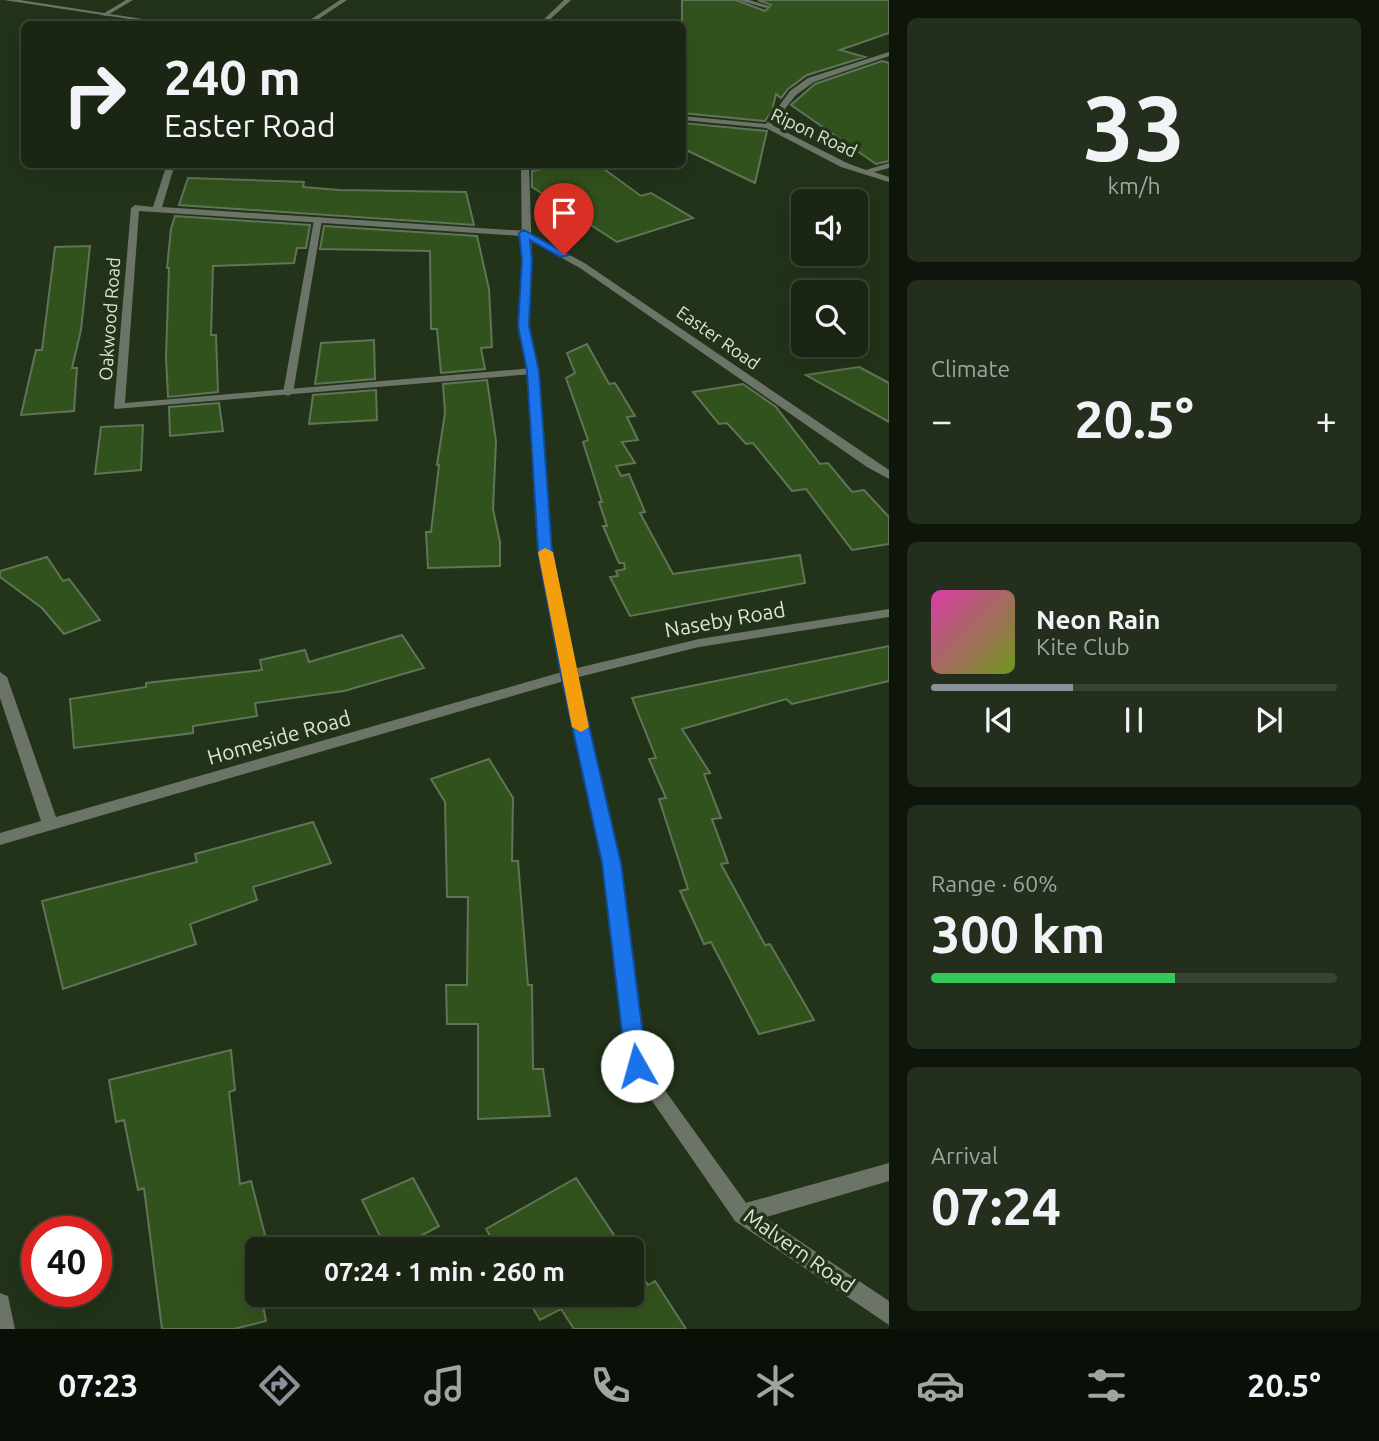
<!DOCTYPE html>
<meta charset="utf-8">
<style>
:root{--surface:#1a2613;--page:#232e1c;--text:#f1f3f6;--muted:#9fa5a0;--line:#384333;--accent:#8c9099}
body{margin:0;font-family:Ubuntu,sans-serif;background:var(--page);color:var(--text);height:100vh;display:flex;flex-direction:column;font-size:26px;white-space:nowrap}
*{box-sizing:border-box;margin:0}
p{font-size:23px;color:var(--muted)}
.icon{flex:none;width:38px;height:38px;fill:none;stroke:currentColor;stroke-width:2;stroke-linecap:round;stroke-linejoin:round}
.map{position:relative;flex:1;overflow:hidden}
.drawer{display:flex;flex-direction:column;gap:18px;padding:18px;background:#0e150a;width:490px}
.drawer>*{flex:none}
.top-card{position:absolute;left:21px;top:21px;width:665px;height:147px;border-radius:10px;box-shadow:0 7px 28px #0002,0 0 0 2px var(--line);background:#1a2613;color:var(--text);overflow:hidden}
.controls{position:absolute;left:791px;top:189px;display:grid;gap:14px}
.controls a{display:grid;place-items:center;width:77px;height:77px;border-radius:10px;background:var(--surface);box-shadow:0 7px 28px #0002,0 0 0 2px var(--line);font-size:35px}
.speed{position:absolute;left:21px;top:1216px;display:flex;gap:14px;font-size:35px;font-weight:700;text-align:center}
.speed>*{display:grid;place-content:center;width:91px;height:91px;border-radius:50%;background:var(--surface);box-shadow:0 7px 28px #0002,0 0 0 2px var(--line);line-height:1}
.speed .limit{border:10px solid #d22;background:#fff;color:#111}
.pin{position:absolute;display:grid;place-items:center;width:60px;height:60px;color:#fff;margin:-72px -30px;border-radius:50% 50% 50% 0;rotate:-45deg;box-shadow:0 0 7px #0007}
.pin .icon{rotate:45deg}
.me{position:absolute;width:77px;margin:-38px;rotate:353deg;stroke-linejoin:round;filter:drop-shadow(0 0 5px #0008)}
.turn{display:flex;align-items:center;gap:24px;height:147px;padding:0 28px;font-size:32px}
.turn .icon{width:91px;height:91px;stroke-width:2.5}
.turn b{display:block;font-size:49px;line-height:60px}
.big{font-size:52px;font-weight:700;line-height:1.1}
.drawer .card{flex:1;display:flex;flex-direction:column;justify-content:center;gap:10px;min-width:0;padding:0 24px;border-radius:10px;background:var(--page)}
.drawer .dial{align-items:center;gap:0}
.dial b{font-size:91px;line-height:1}
.song{display:flex;align-items:center;gap:21px}
.cover{width:84px;height:84px;border-radius:10px;background:linear-gradient(135deg,hsl(320 70% 55%),hsl(80 70% 35%))}
.played{height:7px;border-radius:4px;background:linear-gradient(90deg,var(--accent) 35%,var(--line) 35%)}
.keys{display:flex;justify-content:space-around;direction:ltr}
.heat{display:flex;justify-content:space-between;align-items:center;font-size:38px;direction:ltr}
.charge{height:10px;border-radius:5px;background:linear-gradient(90deg,#34c759 60%,var(--line) 0)}
.trip{position:absolute;left:245px;top:1237px;width:399px;height:70px;border-radius:10px;background:var(--surface);box-shadow:0 7px 28px #0002,0 0 0 2px var(--line);font-weight:700;line-height:70px;text-align:center}
.dock{display:flex;height:112px;justify-content:space-around;align-items:center;background:#0a0f08;color:var(--muted)}
.dock .icon{width:49px;height:49px}
.dock .selected{color:var(--accent)}
.dock b{font-size:32px;color:var(--text)}
main{display:flex;flex:1;min-height:0}
.map>svg:first-child{display:block}
.building{fill:#32521d;stroke:#617457;stroke-width:2}
.lines{fill:none;stroke-linecap:round;stroke-linejoin:round}
.service{fill:#6c7467;fill-rule:evenodd}
.minor{fill:#6c7467;fill-rule:evenodd}
.tertiary{fill:#6c7467;fill-rule:evenodd}
.route{fill:#1a73e8;stroke:#114b97;stroke-width:2}
.slow{fill:#f59e0b}
.labels{text-anchor:middle;stroke-width:7;stroke-linejoin:round;paint-order:stroke}
.far-street-label{font-size:18px;fill:#dae5d4;stroke:#223319}
.street-label{font-size:21px;fill:#dae5d4;stroke:#223319}
</style>
<main>
<div class="map">
<svg width="889" height="1329" viewBox="0 0 889 1329">
<rect width="100%" height="100%" fill="#223319"/>
<path class="building" d="M 682,0 L 736,0 L 765,11 L 771,5 L 758,0 L 889,0 L 889,33 L 840,50 L 865,57 L 807,75 L 788,89 L 781,98 L 776,94 L 772,111 L 765,121 L 682,113 Z
M 882,61 L 889,63 L 889,161 L 876,164 L 791,105 L 815,84 Z
M 682,123 L 767,131 L 755,183 L 682,148 Z
M 564,164 L 597,164 L 641,196 L 651,193 L 693,218 L 617,242 L 532,187 L 532,171 Z
M 188,178 L 304,182 L 303,187 L 339,190 L 466,192 L 474,225 L 179,205 Z
M 175,216 L 310,225 L 306,248 L 297,248 L 294,263 L 213,266 L 211,335 L 216,335 L 218,392 L 168,397 L 166,357 L 169,268 L 167,268 L 171,229 Z
M 324,226 L 477,236 L 489,289 L 492,347 L 481,348 L 485,369 L 441,373 L 437,329 L 431,329 L 430,251 L 320,249 Z
M 90,246 L 81,330 L 72,368 L 77,368 L 74,411 L 21,415 L 36,350 L 42,350 L 55,247 Z
M 374,340 L 375,379 L 315,384 L 321,343 Z
M 587,344 L 609,384 L 615,383 L 635,416 L 627,417 L 638,440 L 622,442 L 635,463 L 616,466 L 621,476 L 629,474 L 645,512 L 640,513 L 673,574 L 800,555 L 805,583 L 630,616 L 610,577 L 618,576 L 616,571 L 625,569 L 624,563 L 619,563 L 603,526 L 607,526 L 599,502 L 602,502 L 583,442 L 588,440 L 566,378 L 575,373 L 567,353 Z
M 859,367 L 889,383 L 889,422 L 806,375 Z
M 487,380 L 496,441 L 493,509 L 500,542 L 500,566 L 428,568 L 426,532 L 431,532 L 439,465 L 437,465 L 445,413 L 443,384 Z
M 743,384 L 776,407 L 820,464 L 828,463 L 852,492 L 864,490 L 889,517 L 889,544 L 852,550 L 806,489 L 792,491 L 753,443 L 746,444 L 727,423 L 719,424 L 693,392 Z
M 376,390 L 377,420 L 309,424 L 313,395 Z
M 219,403 L 223,431 L 170,436 L 169,407 Z
M 143,425 L 141,470 L 95,474 L 101,427 Z
M 47,557 L 63,581 L 69,579 L 100,620 L 64,634 L 42,608 L 0,577 L 0,571 Z
M 402,635 L 424,668 L 344,691 L 255,703 L 257,716 L 193,726 L 193,733 L 74,748 L 70,699 L 146,687 L 146,683 L 262,670 L 260,660 L 305,650 L 309,662 Z
M 889,646 L 889,681 L 792,704 L 786,699 L 682,729 L 710,773 L 704,774 L 721,818 L 712,819 L 728,863 L 721,864 L 765,945 L 770,944 L 814,1020 L 759,1034 L 711,942 L 704,944 L 680,891 L 688,889 L 659,799 L 666,798 L 649,759 L 656,758 L 632,698 Z
M 489,759 L 513,798 L 512,861 L 518,861 L 528,985 L 532,985 L 533,1069 L 543,1069 L 550,1116 L 478,1119 L 478,1024 L 447,1024 L 446,985 L 467,985 L 468,897 L 447,897 L 445,802 L 431,779 Z
M 313,822 L 331,863 L 253,887 L 257,900 L 190,924 L 196,944 L 63,989 L 42,901 L 197,862 L 195,854 Z
M 231,1050 L 235,1090 L 229,1092 L 240,1184 L 251,1181 L 265,1235 L 251,1240 L 257,1275 L 257,1295 L 261,1295 L 266,1321 L 234,1329 L 162,1329 L 144,1188 L 138,1190 L 124,1120 L 116,1122 L 109,1080 Z
M 413,1178 L 439,1226 L 395,1250 L 387,1250 L 362,1200 Z
M 576,1178 L 624,1250 L 498,1250 L 486,1229 Z
M 632,1261 L 648,1285 L 655,1281 L 686,1329 L 574,1329 L 561,1309 L 540,1320 L 525,1295 L 632,1295 Z"/>
<g class="lines">
<path class="service" d="M 318,217 L 322,220 L 293,393 L 288,396 L 283,393 L 314,220 Z"/>
<path class="minor" d="M 126,0 L 133,0 L 106,16 L 101,15 Z
M 340,0 L 347,0 L 311,24 L 304,24 Z
M 739,0 L 749,0 L 769,6 L 766,8 Z
M 889,52 L 889,56 L 814,82 L 796,95 L 772,125 L 847,163 L 866,170 L 889,163 L 889,168 L 874,172 L 889,177 L 889,182 L 841,167 L 766,128 L 682,120 L 682,116 L 766,124 L 790,91 L 808,78 Z
M 167,164 L 175,164 L 162,207 L 527,231 L 586,264 L 889,470 L 889,479 L 867,467 L 580,268 L 522,236 L 139,211 L 125,403 L 533,368 L 538,371 L 533,374 L 115,409 L 114,407 L 131,208 L 135,205 L 153,207 Z
M 889,609 L 889,617 L 699,647 L 571,679 L 0,845 L 0,833 L 41,821 L 0,698 L 0,672 L 7,677 L 56,817 L 569,670 L 699,639 Z
M 889,1163 L 889,1181 L 742,1224 L 735,1221 L 732,1214 L 735,1207 L 742,1204 Z
M 0,1293 L 8,1296 L 15,1329 L 0,1329 Z"/>
<path class="tertiary" d="M 4,0 L 20,0 L 175,24 L 162,24 Z
M 564,0 L 571,0 L 545,24 L 539,24 Z
M 521,164 L 529,164 L 532,260 L 529,326 L 538,371 L 551,551 L 576,675 L 620,863 L 646,1064 L 749,1207 L 889,1301 L 889,1325 L 735,1221 L 628,1066 L 604,863 L 562,675 L 539,551 L 528,371 L 519,326 L 522,260 Z"/>
</g>
<path class="route" d="M 524,230 L 569,255 L 560,257 L 530,240 L 532,260 L 529,326 L 539,371 L 552,551 L 577,675 L 621,863 L 647,1066 L 644,1073 L 637,1076 L 629,1073 L 626,1066 L 602,863 L 561,675 L 538,551 L 527,371 L 518,326 L 522,260 L 519,233 Z"/>
<path class="slow" d="M 545,548 L 553,552 L 589,727 L 581,732 L 572,727 L 538,552 Z"/>
<g class="labels">
<g class="far-street-label">
<text transform="translate(814 133) rotate(25)" y="6">Ripon Road</text>
<text transform="translate(110 319) rotate(-86)" y="6">Oakwood Road</text>
<text transform="translate(718 338) rotate(35)" y="6">Easter Road</text>
</g>
<g class="street-label">
<text transform="translate(725 620) rotate(-10)" y="7">Naseby Road</text>
<text transform="translate(279 738) rotate(-16)" y="7">Homeside Road</text>
<text transform="translate(799 1251) rotate(35)" y="7">Malvern Road</text>
</g>
</g>
</svg>
<div class="controls">
<a><svg class="icon" aria-label="sound" viewBox="0 0 24 24"><path d="M4 9h4l5-4v14l-5-4H4zM17 9q2 3 0 6"/></svg></a>
<a><svg class="icon" aria-label="search" viewBox="0 0 24 24"><circle cx="10" cy="10" r="6"/><path d="M15 15l6 6"/></svg></a>
</div>
<div class="speed"><div class="limit">40</div></div>
<div class="pin" style="left:564px;top:255px;background:#d93025"><svg class="icon" aria-label="arrive" viewBox="0 0 24 24"><path d="M6 21V4h12l-3 4 3 4H6"/></svg></div>
<svg class="me" style="left:637px;top:1066px" viewBox="-20 -20 40 40"><circle r="19" fill="#fff"/><path d="M0-13L10 11 0 6-10 11z" fill="#1a73e8"/></svg>
<div class="trip">07:24 · 1 min · 260 m</div>
<div class="top-card">
<div class="turn"><svg class="icon" aria-label="right" viewBox="0 0 24 24"><path d="M7 20v-9h11M14 6l5 5-5 5"/></svg><div><b>240 m</b>Easter Road</div></div>
</div>
</div>
<section class="drawer">
<div class="card dial"><b>33</b><p>km/h</p></div>
<div class="card"><p>Climate</p>
<div class="heat"><a>−</a><b class="big">20.5°</b><a>+</a></div>
</div>
<div class="card">
<div class="song"><i class="cover"></i><div><b>Neon Rain</b><p>Kite Club</p></div></div>
<div class="played"></div>
<div class="keys"><svg class="icon" aria-label="previous" viewBox="0 0 24 24"><path d="M18 5L8 12l10 7zM5 5v14"/></svg><svg class="icon" aria-label="pause" viewBox="0 0 24 24"><path d="M8 5v14M16 5v14"/></svg><svg class="icon" aria-label="next" viewBox="0 0 24 24"><path d="M6 5l10 7-10 7zM19 5v14"/></svg></div>
</div>
<div class="card"><p>Range · 60%</p><b class="big">300 km</b><div class="charge"></div></div>
<div class="card"><p>Arrival</p><b class="big">07:24</b></div>
</section>
</main>
<nav class="dock">
<b>07:23</b>
<svg class="icon selected" aria-label="directions" viewBox="0 0 24 24"><path d="M12 3l9 9-9 9-9-9zM9 14v-3h6M13 9l2 2-2 2"/></svg>
<svg class="icon" aria-label="music" viewBox="0 0 24 24"><path d="M9 18V5l10-2v13"/><circle cx="6" cy="18" r="3"/><circle cx="16" cy="16" r="3"/></svg>
<svg class="icon" aria-label="phone" viewBox="0 0 24 24"><path d="M5 4h4l2 5-3 2q2 4 5 5l2-3 5 2v4C11 20 4 13 5 4z"/></svg>
<svg class="icon" aria-label="climate" viewBox="0 0 24 24"><path d="M12 3v18M4 7l16 10M4 17L20 7"/></svg>
<svg class="icon" aria-label="car" viewBox="0 0 24 24"><path d="M5 17H2v-5l4-1 3-4h7l3 4 3 1v5h-3M9 17h6M6 11h13"/><circle cx="7" cy="17" r="2"/><circle cx="17" cy="17" r="2"/></svg>
<svg class="icon" aria-label="filters" viewBox="0 0 24 24"><path d="M4 7h16M4 17h16"/><circle cx="9" cy="7" r="2"/><circle cx="15" cy="17" r="2"/></svg>
<b>20.5°</b>
</nav>
